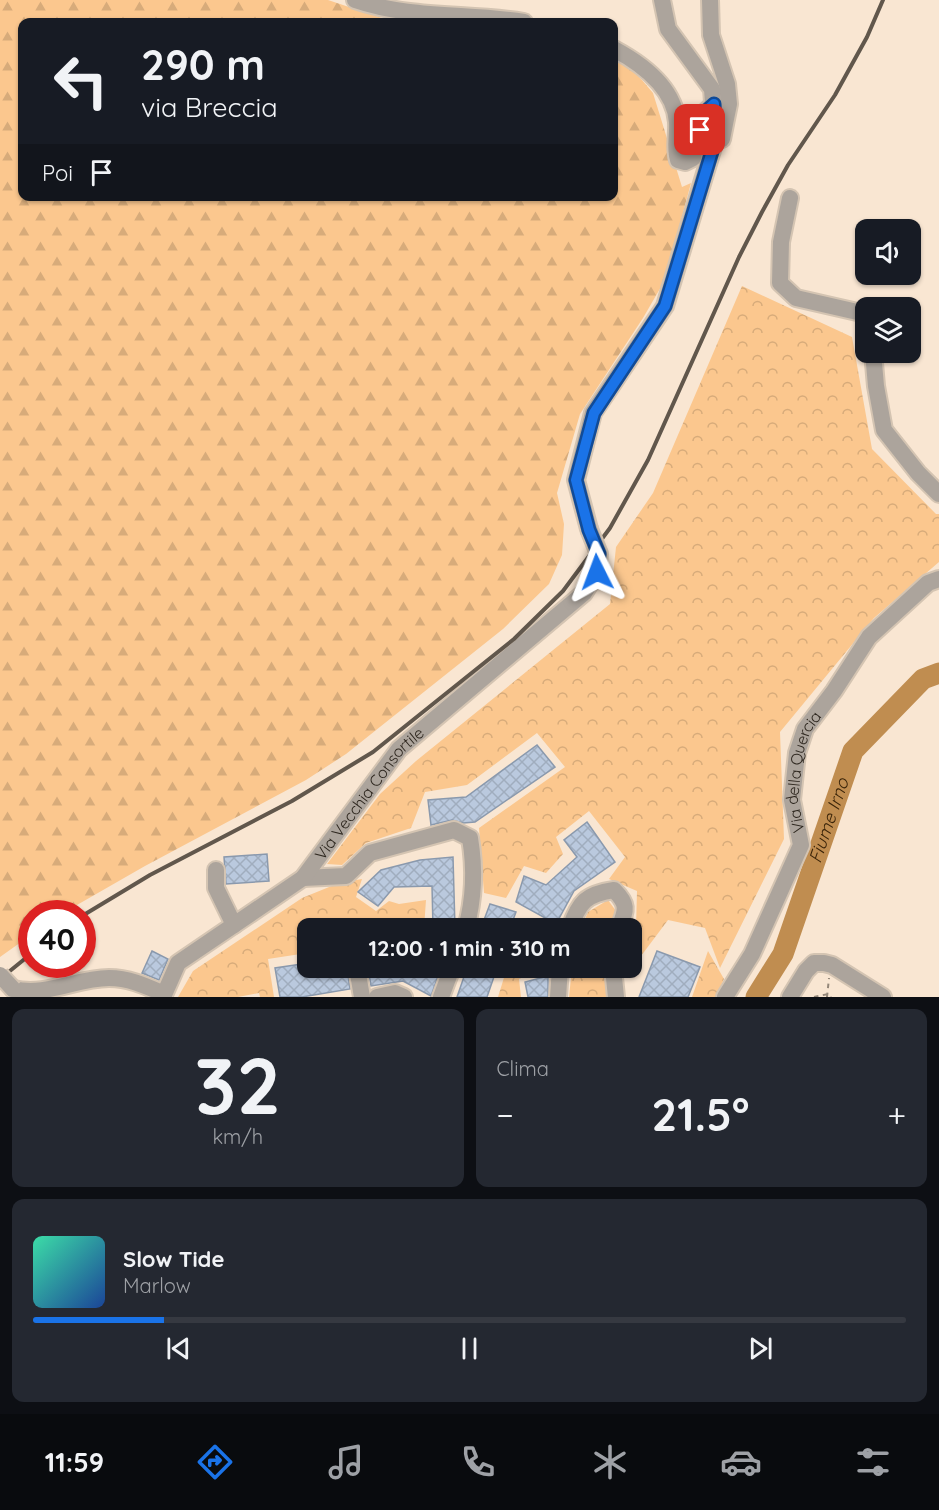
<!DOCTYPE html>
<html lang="it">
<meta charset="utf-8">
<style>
:root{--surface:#171b24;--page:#242831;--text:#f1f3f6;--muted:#9ea1a6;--line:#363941;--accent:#1a73e8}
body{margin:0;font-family:Quicksand,sans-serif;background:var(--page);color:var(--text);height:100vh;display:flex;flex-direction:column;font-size:22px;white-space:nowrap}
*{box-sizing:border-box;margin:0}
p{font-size:20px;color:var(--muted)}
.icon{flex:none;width:33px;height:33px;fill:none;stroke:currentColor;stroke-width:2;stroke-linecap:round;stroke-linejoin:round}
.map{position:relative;height:997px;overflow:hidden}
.side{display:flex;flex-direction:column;gap:12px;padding:12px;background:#0d0f14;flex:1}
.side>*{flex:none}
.guide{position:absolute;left:18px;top:18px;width:600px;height:183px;border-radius:12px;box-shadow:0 2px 4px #0004;background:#171b24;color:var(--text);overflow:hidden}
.controls{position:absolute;left:855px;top:219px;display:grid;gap:12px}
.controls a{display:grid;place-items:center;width:66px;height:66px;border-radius:12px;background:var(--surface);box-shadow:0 2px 4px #0004;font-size:30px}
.speed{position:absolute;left:18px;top:900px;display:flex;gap:12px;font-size:30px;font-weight:700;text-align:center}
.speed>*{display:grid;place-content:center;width:78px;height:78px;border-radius:50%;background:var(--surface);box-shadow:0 2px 4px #0004;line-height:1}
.speed .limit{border:9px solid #d22;background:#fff;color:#111}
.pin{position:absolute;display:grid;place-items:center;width:51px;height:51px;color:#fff;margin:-26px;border-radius:12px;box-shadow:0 3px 9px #0006}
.me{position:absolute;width:66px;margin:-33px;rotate:357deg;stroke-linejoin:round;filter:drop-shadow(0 0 4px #0008)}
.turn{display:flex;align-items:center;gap:21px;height:126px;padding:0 24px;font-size:27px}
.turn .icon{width:78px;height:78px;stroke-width:2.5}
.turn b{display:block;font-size:42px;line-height:51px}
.then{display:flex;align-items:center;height:57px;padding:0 24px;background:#0003;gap:12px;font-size:22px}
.big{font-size:45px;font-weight:800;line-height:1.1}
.side .card{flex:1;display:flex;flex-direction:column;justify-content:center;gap:9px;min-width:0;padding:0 21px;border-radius:12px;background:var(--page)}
.side .dial{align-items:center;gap:0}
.dial b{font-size:78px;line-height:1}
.song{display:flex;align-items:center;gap:18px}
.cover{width:72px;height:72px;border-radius:9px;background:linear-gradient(135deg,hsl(160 70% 55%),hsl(220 70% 35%))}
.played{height:6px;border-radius:3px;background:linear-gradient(90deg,var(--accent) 15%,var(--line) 15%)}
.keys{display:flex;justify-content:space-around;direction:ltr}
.heat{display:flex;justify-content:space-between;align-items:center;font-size:33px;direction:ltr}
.side .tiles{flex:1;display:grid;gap:12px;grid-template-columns:1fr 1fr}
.card:last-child{grid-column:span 2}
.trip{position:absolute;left:297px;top:918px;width:345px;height:60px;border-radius:12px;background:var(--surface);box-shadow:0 2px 4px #0004;font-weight:800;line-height:60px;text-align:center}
.menu{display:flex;height:96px;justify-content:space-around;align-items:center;background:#090b0e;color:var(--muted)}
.menu .icon{width:42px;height:42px}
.menu .on{color:var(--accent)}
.menu b{font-size:27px;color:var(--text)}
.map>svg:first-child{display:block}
.forest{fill:url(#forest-firs)}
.park{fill:url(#park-crowns)}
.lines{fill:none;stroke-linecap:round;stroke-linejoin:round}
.river{stroke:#c08d50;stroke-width:21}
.building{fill:url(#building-cross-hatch);stroke:#8a99ad;stroke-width:1.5}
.minor-casing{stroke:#d4c4b2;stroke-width:20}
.path{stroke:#948779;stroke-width:2;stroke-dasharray:4.5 4.5;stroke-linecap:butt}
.minor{stroke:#aca49c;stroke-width:16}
.rail{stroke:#61574c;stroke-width:4}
.minor-bridge-casing{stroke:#d4c4b2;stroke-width:20;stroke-linecap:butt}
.minor-bridge{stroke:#aca49c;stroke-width:16}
.route-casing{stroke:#114b97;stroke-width:15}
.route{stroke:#1a73e8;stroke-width:10}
.labels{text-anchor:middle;stroke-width:4.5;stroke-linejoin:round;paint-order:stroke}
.street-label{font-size:16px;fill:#2e271f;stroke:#f9e6d2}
.water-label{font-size:18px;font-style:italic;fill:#3a2409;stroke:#f9e6d2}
</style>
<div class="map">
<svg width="939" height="997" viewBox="0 0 939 997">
<defs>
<pattern id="forest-firs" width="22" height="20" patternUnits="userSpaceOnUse" patternTransform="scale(1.5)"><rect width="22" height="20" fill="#fbc78e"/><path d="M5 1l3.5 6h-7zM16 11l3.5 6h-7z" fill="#d7ab7a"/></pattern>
<pattern id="park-crowns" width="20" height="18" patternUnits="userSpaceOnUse" patternTransform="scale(1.5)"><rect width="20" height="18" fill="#fbc78e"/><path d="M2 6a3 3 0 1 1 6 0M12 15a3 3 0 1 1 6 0" fill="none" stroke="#d7ab7a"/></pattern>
<pattern id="building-cross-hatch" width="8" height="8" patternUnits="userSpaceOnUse" patternTransform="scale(1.5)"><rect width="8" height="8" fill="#bac9de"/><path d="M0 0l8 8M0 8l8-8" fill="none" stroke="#a0adbe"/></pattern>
</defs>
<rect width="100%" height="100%" fill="#f9e6d2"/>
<path class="forest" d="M 0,0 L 328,0 L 394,22 L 22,22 L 22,196 L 614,196 L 614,59 L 625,64 L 642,80 L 653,93 L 682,187 L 691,183 L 665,280 L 643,318 L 580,414 L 557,493 L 564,524 L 562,555 L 549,584 L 503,629 L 346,754 L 306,780 L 145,866 L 63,913 L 32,914 L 31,935 L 0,957 Z"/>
<path class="park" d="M 742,286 L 852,337 L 872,449 L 936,514 L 939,514 L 939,562 L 874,618 L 780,732 L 784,839 L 720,968 L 705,928 L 668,920 L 635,964 L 637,891 L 609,879 L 625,857 L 589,811 L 556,837 L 563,854 L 546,873 L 524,866 L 506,898 L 484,893 L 479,828 L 565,767 L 537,733 L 467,785 L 425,792 L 411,828 L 366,843 L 342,865 L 327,864 L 380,794 L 416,761 L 610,604 L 616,547 L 653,493 Z
M 362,879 L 356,897 L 376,911 L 389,901 L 399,904 L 426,900 L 424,928 L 308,928 L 307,953 L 268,959 L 274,997 L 260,997 L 259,993 L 238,997 L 178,997 L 193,971 L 302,898 L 339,883 Z
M 608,900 L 616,911 L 610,928 L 581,928 L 588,912 Z
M 708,951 L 724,979 L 716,997 L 692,997 Z
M 507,968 L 549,968 L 536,971 L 519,979 L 521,997 L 498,997 Z
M 572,968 L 604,968 L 610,997 L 569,997 Z"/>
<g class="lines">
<path class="river" id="s1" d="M 756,997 L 783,954 L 853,751 L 923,679 L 939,673"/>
</g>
<path class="building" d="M 537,745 L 555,767 L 475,822 L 463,823 L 452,820 L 431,825 L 428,800 L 466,797 Z
M 587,822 L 615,862 L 574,891 L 556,924 L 516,902 L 524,876 L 546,885 L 577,857 L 564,840 Z
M 267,854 L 269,881 L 226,884 L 224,857 Z
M 453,857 L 455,928 L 433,928 L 432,886 L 394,887 L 378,906 L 358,892 L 381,870 L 420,860 Z
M 490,904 L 516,912 L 510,928 L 481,928 Z
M 152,951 L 168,959 L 159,980 L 142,973 Z
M 657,951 L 700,967 L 688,997 L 639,997 Z
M 308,963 L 308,968 L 347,968 L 350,989 L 302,997 L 280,997 L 275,968 Z
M 368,968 L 441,968 L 431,996 L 403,981 L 371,986 Z
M 467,968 L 497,968 L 487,997 L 457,997 Z
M 548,976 L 548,997 L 528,997 L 525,982 Z"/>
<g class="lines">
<defs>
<g id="minor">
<path d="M 355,0 C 410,19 468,13 524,22"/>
<path d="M 710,0 L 711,35 L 727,84 L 729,104 L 722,139"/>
<path d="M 614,49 C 642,64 674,87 677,122 C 678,135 674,147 678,160 L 685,162 L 693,158 L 703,114 L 714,104"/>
<path d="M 790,198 L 781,242 L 780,283 L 796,298 L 866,314"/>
<path d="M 873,352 L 876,386 L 884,430 L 918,473 L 939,494"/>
<path d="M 589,529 L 576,480 L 593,413 L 665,306 L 713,147 L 715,127 L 712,89 L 668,29 L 662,0"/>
<path d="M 216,870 L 216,888 L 234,925"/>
<path d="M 303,878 L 346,876 L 370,853 L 454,830 L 470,838 C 475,868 474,899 466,928"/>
<path d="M 570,928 C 579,902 586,894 614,890 C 629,905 626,910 619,928"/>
<path d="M 357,968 L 362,997"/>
<path d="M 613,968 L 616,997"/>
<path d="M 13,989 C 47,997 76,978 109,978 C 129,978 146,986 164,994"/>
<path id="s2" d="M 163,997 L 178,963 L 303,878 L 399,749 L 584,593 L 597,572 L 599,554"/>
<path d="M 377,997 L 395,993 L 404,997"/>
<path d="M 441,997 L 452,968"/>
<path d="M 558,997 L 560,968"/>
<path id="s3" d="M 725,997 L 752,954 L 801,845 L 792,800 L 797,753 L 805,729 L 834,691 L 869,637 L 928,583 L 939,579"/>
<path d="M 790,997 L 806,971 L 814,963 L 824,963 L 832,965 L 883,997"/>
</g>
</defs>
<use href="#minor" class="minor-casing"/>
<path class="path" d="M 814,997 L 828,994 L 831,997
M 827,997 L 829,978"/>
<use href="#minor" class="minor"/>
<path class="rail" d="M 82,916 L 150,875 L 292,801 L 373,752 L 514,639 L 563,591 L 610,528 L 648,460 L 739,257 L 762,212 L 788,165 L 835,95 L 867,37 L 883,0
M 0,979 L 32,953"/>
<defs>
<path id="minor-bridge" d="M 589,529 L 599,554
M 0,975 L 13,989"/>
</defs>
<use href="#minor-bridge" class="minor-bridge-casing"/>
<use href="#minor-bridge" class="minor-bridge"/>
</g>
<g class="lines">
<defs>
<path id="route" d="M 597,572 L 599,554 L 589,530 L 576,480 L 594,413 L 665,306 L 713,148 L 715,127 L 714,104 L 703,114 L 700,130"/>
</defs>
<use href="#route" class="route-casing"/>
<use href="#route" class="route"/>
</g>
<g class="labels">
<g class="street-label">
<text dy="6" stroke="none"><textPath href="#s3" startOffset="246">Via della Quercia</textPath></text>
<text dy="6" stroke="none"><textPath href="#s2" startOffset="296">Via Vecchia Consortile</textPath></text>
</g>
<g class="water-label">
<text dy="6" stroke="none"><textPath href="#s1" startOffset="192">Fiume Irno</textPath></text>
</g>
</g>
</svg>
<div class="controls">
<a><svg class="icon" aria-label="sound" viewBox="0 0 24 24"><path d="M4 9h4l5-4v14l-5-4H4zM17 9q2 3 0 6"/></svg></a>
<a><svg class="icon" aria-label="layers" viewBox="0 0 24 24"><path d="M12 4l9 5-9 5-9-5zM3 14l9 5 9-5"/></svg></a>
</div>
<div class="speed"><div class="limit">40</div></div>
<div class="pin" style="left:700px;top:130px;background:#d93025"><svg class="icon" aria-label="arrive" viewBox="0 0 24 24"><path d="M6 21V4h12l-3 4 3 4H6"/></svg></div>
<svg class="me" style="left:597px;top:572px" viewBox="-20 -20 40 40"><path d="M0-17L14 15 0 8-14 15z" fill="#1a73e8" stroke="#fff" stroke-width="4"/></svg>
<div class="trip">12:00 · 1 min · 310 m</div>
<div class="guide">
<div class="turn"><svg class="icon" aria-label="left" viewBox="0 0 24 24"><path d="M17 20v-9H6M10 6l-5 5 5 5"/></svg><div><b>290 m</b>via Breccia</div></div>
<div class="then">Poi<svg class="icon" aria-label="arrive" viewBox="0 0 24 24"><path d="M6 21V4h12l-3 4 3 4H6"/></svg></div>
</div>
</div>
<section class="side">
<div class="tiles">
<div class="card dial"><b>32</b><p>km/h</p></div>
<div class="card"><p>Clima</p>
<div class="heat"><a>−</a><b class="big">21.5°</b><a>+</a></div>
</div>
<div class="card">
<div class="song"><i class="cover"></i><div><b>Slow Tide</b><p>Marlow</p></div></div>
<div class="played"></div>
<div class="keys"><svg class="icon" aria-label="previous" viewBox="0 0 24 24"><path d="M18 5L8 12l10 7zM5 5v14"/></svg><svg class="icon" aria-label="pause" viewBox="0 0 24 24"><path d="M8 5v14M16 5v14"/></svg><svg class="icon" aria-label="next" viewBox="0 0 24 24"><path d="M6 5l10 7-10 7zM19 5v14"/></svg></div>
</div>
</div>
</section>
<nav class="menu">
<b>11:59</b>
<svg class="icon on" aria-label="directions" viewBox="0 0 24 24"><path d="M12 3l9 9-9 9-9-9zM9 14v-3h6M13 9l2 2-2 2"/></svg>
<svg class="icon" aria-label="music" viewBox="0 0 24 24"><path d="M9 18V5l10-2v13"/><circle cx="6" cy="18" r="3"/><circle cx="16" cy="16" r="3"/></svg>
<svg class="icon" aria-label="phone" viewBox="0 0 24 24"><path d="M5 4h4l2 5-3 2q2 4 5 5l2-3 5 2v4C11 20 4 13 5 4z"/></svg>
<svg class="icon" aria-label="climate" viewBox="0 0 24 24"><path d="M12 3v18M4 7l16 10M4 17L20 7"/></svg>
<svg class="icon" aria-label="car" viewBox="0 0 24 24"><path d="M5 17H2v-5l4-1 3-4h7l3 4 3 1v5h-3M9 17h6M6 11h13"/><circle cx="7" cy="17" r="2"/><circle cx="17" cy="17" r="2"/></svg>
<svg class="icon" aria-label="filters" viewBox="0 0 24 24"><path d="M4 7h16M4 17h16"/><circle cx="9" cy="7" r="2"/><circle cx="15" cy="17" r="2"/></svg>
</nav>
